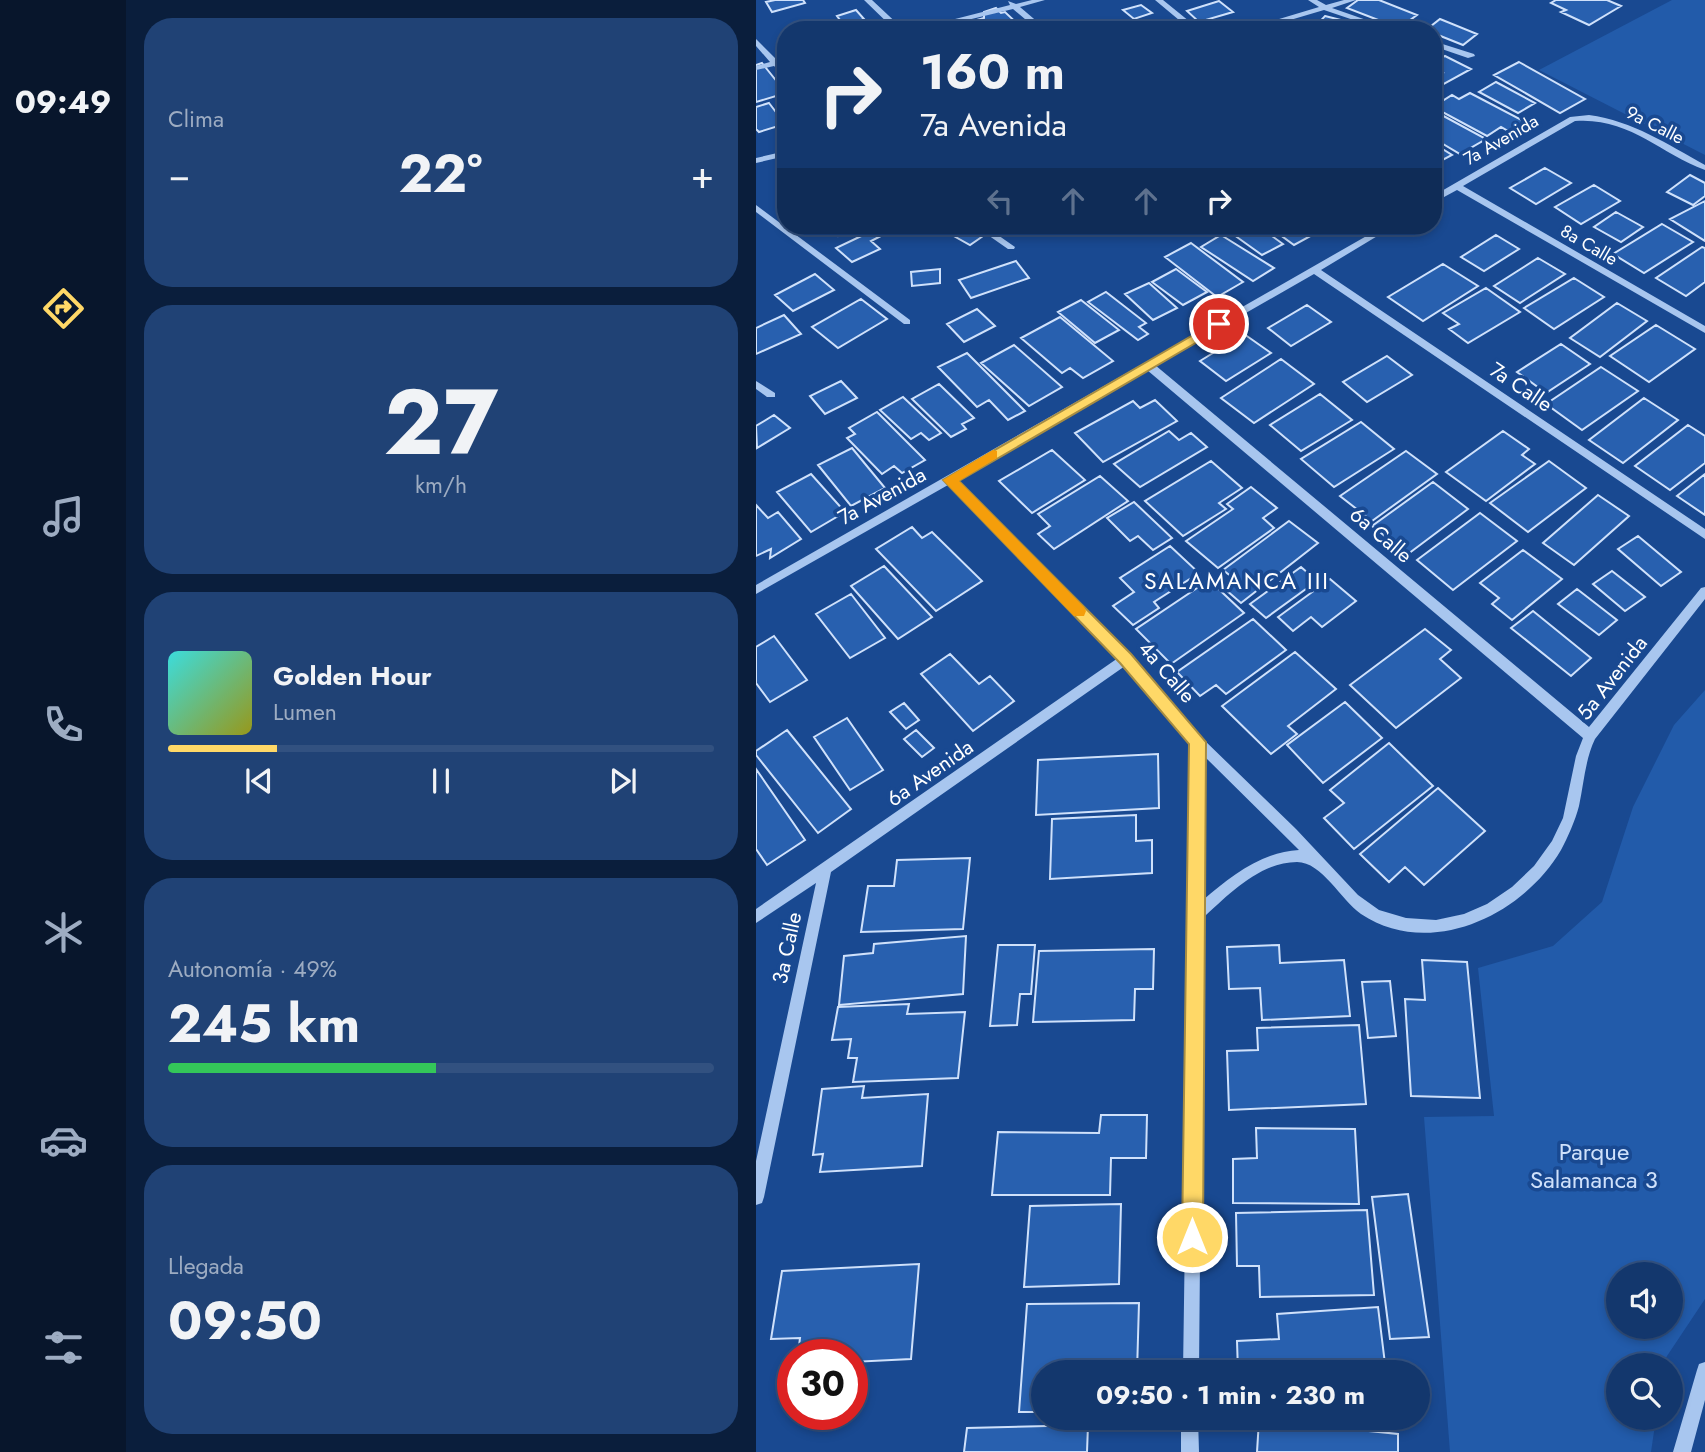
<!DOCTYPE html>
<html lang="es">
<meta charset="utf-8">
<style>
:root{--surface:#13376d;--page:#204275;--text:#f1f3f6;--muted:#9dacc2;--line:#325180;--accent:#ffd867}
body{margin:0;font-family:Jost,sans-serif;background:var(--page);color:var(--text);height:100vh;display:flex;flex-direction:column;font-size:26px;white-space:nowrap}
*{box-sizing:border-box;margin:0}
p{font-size:23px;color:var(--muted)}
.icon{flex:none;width:38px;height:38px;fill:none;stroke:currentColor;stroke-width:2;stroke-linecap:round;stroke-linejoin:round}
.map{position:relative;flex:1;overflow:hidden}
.sheet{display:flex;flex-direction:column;gap:18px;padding:18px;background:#0a1e3c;width:630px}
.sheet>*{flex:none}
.guide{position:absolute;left:21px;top:21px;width:665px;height:214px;border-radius:28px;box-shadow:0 4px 10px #0003,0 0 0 2px var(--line);background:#13376d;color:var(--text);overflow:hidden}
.controls{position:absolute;left:850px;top:1262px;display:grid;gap:14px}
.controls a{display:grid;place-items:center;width:77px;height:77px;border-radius:50%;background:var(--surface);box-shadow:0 4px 10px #0003,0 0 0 2px var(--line);font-size:35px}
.speed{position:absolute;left:21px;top:1339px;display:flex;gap:14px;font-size:35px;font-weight:700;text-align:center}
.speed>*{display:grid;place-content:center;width:91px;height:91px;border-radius:50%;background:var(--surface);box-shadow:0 4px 10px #0003,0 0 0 2px var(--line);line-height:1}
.speed .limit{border:10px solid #d22;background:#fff;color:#111}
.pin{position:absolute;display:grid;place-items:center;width:60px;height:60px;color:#fff;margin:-30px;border:4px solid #fff;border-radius:50%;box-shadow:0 2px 7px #0007}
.me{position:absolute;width:77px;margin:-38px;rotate:0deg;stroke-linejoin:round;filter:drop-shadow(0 0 5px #0008)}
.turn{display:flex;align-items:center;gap:24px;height:147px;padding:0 28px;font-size:32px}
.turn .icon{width:91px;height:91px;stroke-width:2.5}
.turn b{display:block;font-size:49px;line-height:60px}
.lanes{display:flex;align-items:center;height:66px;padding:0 28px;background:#0003;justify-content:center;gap:35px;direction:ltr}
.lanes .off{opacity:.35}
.big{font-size:52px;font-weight:700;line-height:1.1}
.sheet .widget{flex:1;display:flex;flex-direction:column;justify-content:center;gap:10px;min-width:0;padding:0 24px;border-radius:28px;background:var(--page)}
.sheet .dial{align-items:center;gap:0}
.dial b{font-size:91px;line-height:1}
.song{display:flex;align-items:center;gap:21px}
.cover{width:84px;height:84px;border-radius:10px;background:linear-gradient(135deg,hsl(180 70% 55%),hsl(60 70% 35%))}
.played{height:7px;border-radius:4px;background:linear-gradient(90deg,var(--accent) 20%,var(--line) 20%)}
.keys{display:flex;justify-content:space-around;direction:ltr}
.heat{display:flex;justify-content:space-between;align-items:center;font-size:38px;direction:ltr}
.charge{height:10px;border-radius:5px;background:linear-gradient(90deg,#34c759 49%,var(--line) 0)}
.trip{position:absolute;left:275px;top:1360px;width:399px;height:70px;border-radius:35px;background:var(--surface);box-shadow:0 4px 10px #0003,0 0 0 2px var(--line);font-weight:700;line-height:70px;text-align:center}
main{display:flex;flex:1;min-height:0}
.menu{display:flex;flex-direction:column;width:126px;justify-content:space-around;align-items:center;background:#08162c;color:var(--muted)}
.menu .icon{width:49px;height:49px}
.menu .current{color:var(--accent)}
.menu b{font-size:32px;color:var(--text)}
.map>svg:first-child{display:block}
.green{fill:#225baa;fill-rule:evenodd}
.building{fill:#2860af;stroke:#cfe1fb;stroke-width:2}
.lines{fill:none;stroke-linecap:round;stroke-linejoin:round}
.minor{fill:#a8c6ef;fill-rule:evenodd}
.route{fill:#ffd867;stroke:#a68c43;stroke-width:2}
.slow{fill:#f59e0b}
.labels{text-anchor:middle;stroke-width:7;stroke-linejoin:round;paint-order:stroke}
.far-street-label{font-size:18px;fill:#fff;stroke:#194991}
.street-label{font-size:21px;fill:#fff;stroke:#194991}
.neighbourhood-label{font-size:23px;letter-spacing:2px;fill:#fff;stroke:#194991}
.near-park-label{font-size:24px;fill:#cfe1fb;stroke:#194991}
</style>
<main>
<nav class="menu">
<b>09:49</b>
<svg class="icon current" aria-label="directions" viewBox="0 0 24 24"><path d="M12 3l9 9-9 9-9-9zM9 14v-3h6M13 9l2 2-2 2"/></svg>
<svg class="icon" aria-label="music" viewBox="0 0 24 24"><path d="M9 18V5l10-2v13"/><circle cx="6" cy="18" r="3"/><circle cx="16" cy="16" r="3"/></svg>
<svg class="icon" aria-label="phone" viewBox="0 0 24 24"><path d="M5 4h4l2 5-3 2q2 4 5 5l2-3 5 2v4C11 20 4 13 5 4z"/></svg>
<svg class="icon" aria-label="climate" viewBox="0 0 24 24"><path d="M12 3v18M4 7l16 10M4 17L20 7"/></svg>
<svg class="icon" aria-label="car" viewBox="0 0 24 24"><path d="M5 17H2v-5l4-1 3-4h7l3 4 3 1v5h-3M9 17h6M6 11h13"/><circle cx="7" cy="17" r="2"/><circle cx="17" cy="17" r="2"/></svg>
<svg class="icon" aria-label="filters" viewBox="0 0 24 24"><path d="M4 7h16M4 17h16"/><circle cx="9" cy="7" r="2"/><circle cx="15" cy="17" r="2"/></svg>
</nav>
<section class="sheet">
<div class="widget"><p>Clima</p>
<div class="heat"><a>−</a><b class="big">22°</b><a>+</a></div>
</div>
<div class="widget dial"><b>27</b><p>km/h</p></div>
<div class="widget">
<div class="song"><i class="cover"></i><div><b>Golden Hour</b><p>Lumen</p></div></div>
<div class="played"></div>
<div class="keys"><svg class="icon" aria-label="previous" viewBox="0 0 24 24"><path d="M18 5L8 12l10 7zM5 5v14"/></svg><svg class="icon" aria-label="pause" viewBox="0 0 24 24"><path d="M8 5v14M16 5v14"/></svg><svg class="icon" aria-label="next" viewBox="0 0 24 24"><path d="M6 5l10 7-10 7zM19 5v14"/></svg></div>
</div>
<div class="widget"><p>Autonomía · 49%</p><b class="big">245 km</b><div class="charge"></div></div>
<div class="widget"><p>Llegada</p><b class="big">09:50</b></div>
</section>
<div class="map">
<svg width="949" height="1452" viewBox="0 0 949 1452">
<rect width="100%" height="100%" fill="#194991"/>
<path class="green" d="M 916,0 L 949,0 L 949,155 L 783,70 Z
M 949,690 L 949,1299 L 909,1359 L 908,1365 L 863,1365 L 863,1418 L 900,1418 L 895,1452 L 694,1452 L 668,1117 L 738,1116 L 722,968 L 797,946 L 846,902 L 877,807 L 918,725 ZM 863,1274 L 915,1274 L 915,1326 L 863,1326 Z"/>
<path class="building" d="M 19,0 L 47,0 L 49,3 L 16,12 L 10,2 Z
M 602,0 L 623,0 L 661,15 L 643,28 L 591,8 Z
M 800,0 L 851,0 L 865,6 L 833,25 L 805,12 L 810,10 L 795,3 Z
M 463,1 L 477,12 L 443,22 L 431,11 Z
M 385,5 L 396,13 L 378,19 L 367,10 Z
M 240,8 L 245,13 L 249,12 L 268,30 L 222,30 L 220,28 L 212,30 L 206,24 L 228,18 L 228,12 Z
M 100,10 L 108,19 L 88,25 L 81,16 Z
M 569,16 L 601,24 L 596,30 L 556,30 Z
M 684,19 L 721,34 L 707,45 L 677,33 L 677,30 L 670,30 Z
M 385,23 L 390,28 L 402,24 L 407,30 L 374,30 L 371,27 Z
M 689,56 L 715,69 L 686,85 L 677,81 L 687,73 L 677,68 L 677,63 Z
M 763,62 L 829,99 L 804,113 L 738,75 Z
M 6,63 L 30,93 L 0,102 L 0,65 Z
M 740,82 L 779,103 L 762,113 L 723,92 Z
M 714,93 L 775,125 L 759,135 L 745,127 L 731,136 L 677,107 L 696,95 L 703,99 Z
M 13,103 L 29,124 L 3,132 L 0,129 L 0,107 Z
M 682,113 L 730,139 L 704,154 L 677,138 L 677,116 Z
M 677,143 L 696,155 L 677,165 Z
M 789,168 L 815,183 L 780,204 L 754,188 Z
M 934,175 L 949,183 L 949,196 L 937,205 L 911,192 Z
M 838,185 L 864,201 L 825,224 L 799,207 Z
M 949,201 L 949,241 L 914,219 Z
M 860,212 L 887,227 L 865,242 L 838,227 Z
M 906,224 L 937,242 L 888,273 L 857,254 Z
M 68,226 L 91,226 L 95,229 L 82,236 Z
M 193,226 L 214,226 L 230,234 L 214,245 L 187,230 Z
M 495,226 L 502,226 L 527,244 L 506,255 L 478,235 Z
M 512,226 L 553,226 L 562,232 L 538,245 Z
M 118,230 L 125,236 L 115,241 L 124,249 L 96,262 L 80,248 Z
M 465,235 L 518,268 L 497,281 L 445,247 Z
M 740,235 L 763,249 L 728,271 L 705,257 Z
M 435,243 L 487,282 L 461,297 L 409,257 Z
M 946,247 L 949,248 L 949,282 L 930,296 L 900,278 Z
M 782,258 L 809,274 L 764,303 L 738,286 Z
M 260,261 L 273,278 L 215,298 L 203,280 Z
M 687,264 L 722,286 L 667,321 L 632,297 Z
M 184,269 L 184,283 L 156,286 L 155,272 Z
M 420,269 L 451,292 L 427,305 L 396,282 Z
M 59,274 L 78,290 L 37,311 L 19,295 Z
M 818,278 L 848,297 L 798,329 L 768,308 Z
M 393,283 L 421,308 L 397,320 L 369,294 Z
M 730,288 L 764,312 L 712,343 L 693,329 L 703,324 L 687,313 Z
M 350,292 L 390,323 L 383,327 L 392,334 L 382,340 L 332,302 Z
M 105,299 L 131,319 L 82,348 L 56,327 Z
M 325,300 L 363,330 L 339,343 L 302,312 Z
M 861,303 L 891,321 L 844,357 L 814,338 Z
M 551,305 L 575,322 L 535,346 L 512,328 Z
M 221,309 L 239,326 L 208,342 L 191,324 Z
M 28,315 L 45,334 L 0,354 L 0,328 Z
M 304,317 L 357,361 L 327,378 L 314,368 L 306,373 L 265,338 Z
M 900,325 L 939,349 L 893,382 L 854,356 Z
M 488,334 L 515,353 L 470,381 L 444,361 Z
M 805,344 L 834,364 L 790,393 L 761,372 Z
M 258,345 L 306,387 L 273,406 L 225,363 Z
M 211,353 L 269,411 L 252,420 L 233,400 L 221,407 L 182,367 Z
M 631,356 L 656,375 L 611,402 L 587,382 Z
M 525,359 L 558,384 L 498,423 L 465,398 Z
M 845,367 L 882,391 L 826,430 L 790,404 Z
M 85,381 L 101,398 L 69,414 L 54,396 Z
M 183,384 L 218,418 L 206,424 L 210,429 L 195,437 L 156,399 Z
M 564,394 L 596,420 L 545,451 L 514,425 Z
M 147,397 L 185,433 L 173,440 L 165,433 L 155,439 L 124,410 Z
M 888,398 L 922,420 L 867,463 L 833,440 Z
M 399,400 L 421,421 L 347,462 L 319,433 L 377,401 L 384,408 Z
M 121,412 L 169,460 L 146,473 L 138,466 L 126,474 L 91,438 L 99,434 L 93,428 Z
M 18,415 L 34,428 L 1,448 L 0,426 Z
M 605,422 L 638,449 L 578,487 L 545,459 Z
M 932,425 L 949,436 L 949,463 L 914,490 L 879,466 Z
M 413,431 L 423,440 L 435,433 L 451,447 L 384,487 L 358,464 Z
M 747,431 L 773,449 L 766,455 L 779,464 L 730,501 L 690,472 Z
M 96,448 L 129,488 L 95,506 L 62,465 Z
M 296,450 L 329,480 L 276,513 L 243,481 Z
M 650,451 L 681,474 L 616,521 L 584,496 Z
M 455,461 L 486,488 L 463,503 L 470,509 L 427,536 L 389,501 Z
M 793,461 L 830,488 L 772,532 L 734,503 Z
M 55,474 L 89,512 L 55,532 L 21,492 Z
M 949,474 L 949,515 L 921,496 Z
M 344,476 L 372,501 L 298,549 L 282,534 L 294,526 L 282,514 Z
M 677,482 L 712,509 L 652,554 L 616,526 Z
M 495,487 L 521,508 L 507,518 L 518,528 L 462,568 L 430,541 L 477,509 L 471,504 Z
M 842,495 L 873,516 L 818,565 L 787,543 Z
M 378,502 L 416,538 L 397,550 L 382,536 L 374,541 L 351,518 Z
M 0,505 L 12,518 L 22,512 L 45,539 L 14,558 L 15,549 L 0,556 Z
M 724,513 L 761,541 L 697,590 L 661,560 Z
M 533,521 L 562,543 L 485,603 L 470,590 L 481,581 L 467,570 Z
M 156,527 L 166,538 L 176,532 L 226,581 L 180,611 L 120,549 Z
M 882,536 L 925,572 L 905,586 L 862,549 Z
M 414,546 L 443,573 L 398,602 L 403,608 L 377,625 L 357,606 L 378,592 L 364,578 Z
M 767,550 L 806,579 L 756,620 L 736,604 L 743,598 L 724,583 Z
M 128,566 L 176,617 L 142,639 L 95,586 Z
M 545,567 L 561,581 L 510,618 L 494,604 Z
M 856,571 L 889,597 L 869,611 L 837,584 Z
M 574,579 L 600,601 L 566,627 L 555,617 L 537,631 L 522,617 Z
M 453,580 L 488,613 L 415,664 L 380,629 Z
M 821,589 L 861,620 L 843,635 L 802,604 Z
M 95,594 L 129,638 L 94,658 L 60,614 Z
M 777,611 L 835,658 L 815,676 L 755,628 Z
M 497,619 L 530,650 L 470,694 L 460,685 L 444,696 L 421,672 Z
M 669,629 L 695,650 L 684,659 L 705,678 L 640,728 L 594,685 Z
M 18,636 L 51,680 L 14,702 L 0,683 L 0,647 Z
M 539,652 L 580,689 L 532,726 L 541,734 L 515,754 L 466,706 Z
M 194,654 L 223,684 L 234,676 L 258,701 L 217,731 L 165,674 Z
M 589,702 L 626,738 L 567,783 L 531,745 Z
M 148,703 L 163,720 L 150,729 L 134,712 Z
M 91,718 L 127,770 L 94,790 L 58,737 Z
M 31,730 L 95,809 L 62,833 L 0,755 L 0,751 Z
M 160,730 L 178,748 L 166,757 L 148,739 Z
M 633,743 L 677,786 L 598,849 L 568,818 L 588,803 L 574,790 Z
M 402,754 L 403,808 L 280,815 L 282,760 Z
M 0,769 L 49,840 L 11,865 L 0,849 Z
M 682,788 L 729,831 L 668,885 L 649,867 L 633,882 L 604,854 Z
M 380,815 L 380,841 L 396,840 L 396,873 L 294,879 L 296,819 Z
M 214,858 L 207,929 L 105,932 L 112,886 L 138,886 L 141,860 Z
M 210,936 L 207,994 L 83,1005 L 88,956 L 117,953 L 118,944 Z
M 242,945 L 279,945 L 275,994 L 264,994 L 261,1025 L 234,1026 Z
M 523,945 L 524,963 L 588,960 L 594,1016 L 506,1020 L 504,988 L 473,989 L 471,947 Z
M 398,949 L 397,989 L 379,989 L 378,1020 L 277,1022 L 283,951 Z
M 666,960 L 711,962 L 724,1098 L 655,1096 L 649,999 L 669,1000 Z
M 634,981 L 640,1036 L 612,1038 L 606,982 Z
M 153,1004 L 151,1014 L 209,1012 L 202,1078 L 97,1082 L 101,1058 L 92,1058 L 95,1039 L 76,1040 L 82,1007 Z
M 603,1025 L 610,1104 L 473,1110 L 471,1051 L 502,1050 L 501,1028 Z
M 108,1086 L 106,1098 L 172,1094 L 166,1166 L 64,1172 L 67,1154 L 57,1155 L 66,1089 Z
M 345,1115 L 391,1115 L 390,1158 L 355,1158 L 354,1195 L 236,1195 L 242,1132 L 343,1133 Z
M 500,1128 L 599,1129 L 603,1204 L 477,1203 L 477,1159 L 501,1158 Z
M 652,1194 L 673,1337 L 634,1339 L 616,1197 Z
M 365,1204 L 363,1284 L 268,1287 L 274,1206 Z
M 611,1210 L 618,1295 L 504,1297 L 503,1266 L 481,1266 L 480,1213 Z
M 163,1264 L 155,1359 L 96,1362 L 96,1354 L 42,1354 L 44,1338 L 15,1339 L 26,1271 Z
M 383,1303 L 381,1372 L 287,1372 L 287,1412 L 263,1412 L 271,1304 Z
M 622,1307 L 630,1372 L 482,1372 L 481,1341 L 523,1339 L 521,1314 Z
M 503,1420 L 642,1434 L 642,1452 L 501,1452 Z
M 332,1425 L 331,1452 L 208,1452 L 211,1428 Z"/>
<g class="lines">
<path class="minor" d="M 108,0 L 116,0 L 148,30 L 139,30 Z
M 276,0 L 289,0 L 264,7 L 291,30 L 282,30 L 257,9 L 170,30 L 156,30 L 254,5 L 252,1 L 260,4 Z
M 399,0 L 407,0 L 444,30 L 435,30 Z
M 552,0 L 561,0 L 570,5 L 588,0 L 600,0 L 576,8 L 639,30 L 627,30 L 568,10 L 500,30 L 487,30 L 563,7 Z
M 0,39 L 21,60 L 30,58 L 30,62 L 24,64 L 30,70 L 30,77 L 18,66 L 0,70 L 0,66 L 14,62 L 0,46 Z
M 677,41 L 718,54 L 719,56 L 712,58 L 677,46 Z
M 833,115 C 877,121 911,144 949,165 L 949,170 C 903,153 873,117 819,121 L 707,186 L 949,326 L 949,333 L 701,190 L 677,203 L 677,196 L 814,117 Z
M 30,151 L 30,156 L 0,163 L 0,158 Z
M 0,205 L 154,320 L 154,324 L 148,324 L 0,212 Z
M 219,226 L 229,226 L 259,247 L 258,249 L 252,249 Z
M 628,226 L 638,226 L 565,270 L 949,529 L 949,539 L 558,274 L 399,365 L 833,727 L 945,588 L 949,587 L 949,599 L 839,739 C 829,760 828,783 823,806 C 819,821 812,837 805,850 C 767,915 674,960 605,914 C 585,900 566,862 541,862 C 504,862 472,895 447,918 L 443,1372 L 427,1372 L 436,744 L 369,666 L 75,872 L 8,1197 L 6,1203 L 0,1205 L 0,1161 L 60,883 L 0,923 L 0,909 L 362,658 L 192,485 L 0,594 L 0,585 ZM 391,370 L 827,738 L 820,756 L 807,818 L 796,841 L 778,866 L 756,887 L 731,904 L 708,914 L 680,920 L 650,918 L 623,910 L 602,895 L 540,829 L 446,738 L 374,656 L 200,480 ZM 448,756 L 543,850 C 505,852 475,876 447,900 Z
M 0,381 L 19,393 L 19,397 L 11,397 L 0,389 Z
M 949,1362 L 949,1400 L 935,1452 L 917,1452 L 941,1370 L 943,1364 Z
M 425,1418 L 442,1418 L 443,1452 L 425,1452 Z"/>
</g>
<path class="route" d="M 463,320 L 467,321 L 467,327 L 203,481 L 375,654 L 450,742 L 447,1237 L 444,1245 L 436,1248 L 429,1245 L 426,1237 L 433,744 L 364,663 L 187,480 Z"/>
<path class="slow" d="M 237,450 L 241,451 L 241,458 L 203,481 L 328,607 L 330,611 L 328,616 L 318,616 L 187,480 Z"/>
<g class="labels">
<g class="far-street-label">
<text transform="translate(899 125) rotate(27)" y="6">9a Calle</text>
<text transform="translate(745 140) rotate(-30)" y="6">7a Avenida</text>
<text transform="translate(833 245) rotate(30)" y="6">8a Calle</text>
</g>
<g class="street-label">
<text transform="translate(765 387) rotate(34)" y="7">7a Calle</text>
<text transform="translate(126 496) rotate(-29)" y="7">7a Avenida</text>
<text transform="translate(625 535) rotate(40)" y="7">6a Calle</text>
<text transform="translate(411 672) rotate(49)" y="7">4a Calle</text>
<text transform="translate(856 678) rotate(-52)" y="7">5a Avenida</text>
<text transform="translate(174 773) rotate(-35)" y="7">6a Avenida</text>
<text transform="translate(31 948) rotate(-78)" y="7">3a Calle</text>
</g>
<g class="neighbourhood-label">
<text x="481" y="589">SALAMANCA III</text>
</g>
<g class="near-park-label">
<text x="838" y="1160">Parque<tspan x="838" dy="28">Salamanca 3</tspan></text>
</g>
</g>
</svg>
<div class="controls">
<a><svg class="icon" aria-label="sound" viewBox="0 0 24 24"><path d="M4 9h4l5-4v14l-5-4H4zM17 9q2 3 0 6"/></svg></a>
<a><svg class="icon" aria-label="search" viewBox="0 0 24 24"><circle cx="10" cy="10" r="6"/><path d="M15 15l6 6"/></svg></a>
</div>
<div class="speed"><div class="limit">30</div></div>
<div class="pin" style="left:463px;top:324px;background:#d93025"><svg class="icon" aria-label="arrive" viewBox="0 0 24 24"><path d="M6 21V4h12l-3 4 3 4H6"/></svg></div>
<svg class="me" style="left:436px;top:1237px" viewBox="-20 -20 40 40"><circle r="17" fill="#ffd867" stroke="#fff" stroke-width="3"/><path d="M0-11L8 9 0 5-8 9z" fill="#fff"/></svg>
<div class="trip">09:50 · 1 min · 230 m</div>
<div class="guide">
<div class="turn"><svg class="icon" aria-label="right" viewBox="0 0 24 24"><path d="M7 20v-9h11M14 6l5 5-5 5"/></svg><div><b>160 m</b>7a Avenida</div></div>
<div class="lanes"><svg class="icon off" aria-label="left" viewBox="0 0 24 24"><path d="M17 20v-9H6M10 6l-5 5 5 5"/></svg><svg class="icon off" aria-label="ahead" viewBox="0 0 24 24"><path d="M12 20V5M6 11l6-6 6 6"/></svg><svg class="icon off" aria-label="ahead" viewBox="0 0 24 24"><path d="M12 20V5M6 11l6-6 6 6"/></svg><svg class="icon" aria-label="right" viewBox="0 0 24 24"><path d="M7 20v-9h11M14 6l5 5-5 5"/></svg></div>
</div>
</div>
</main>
